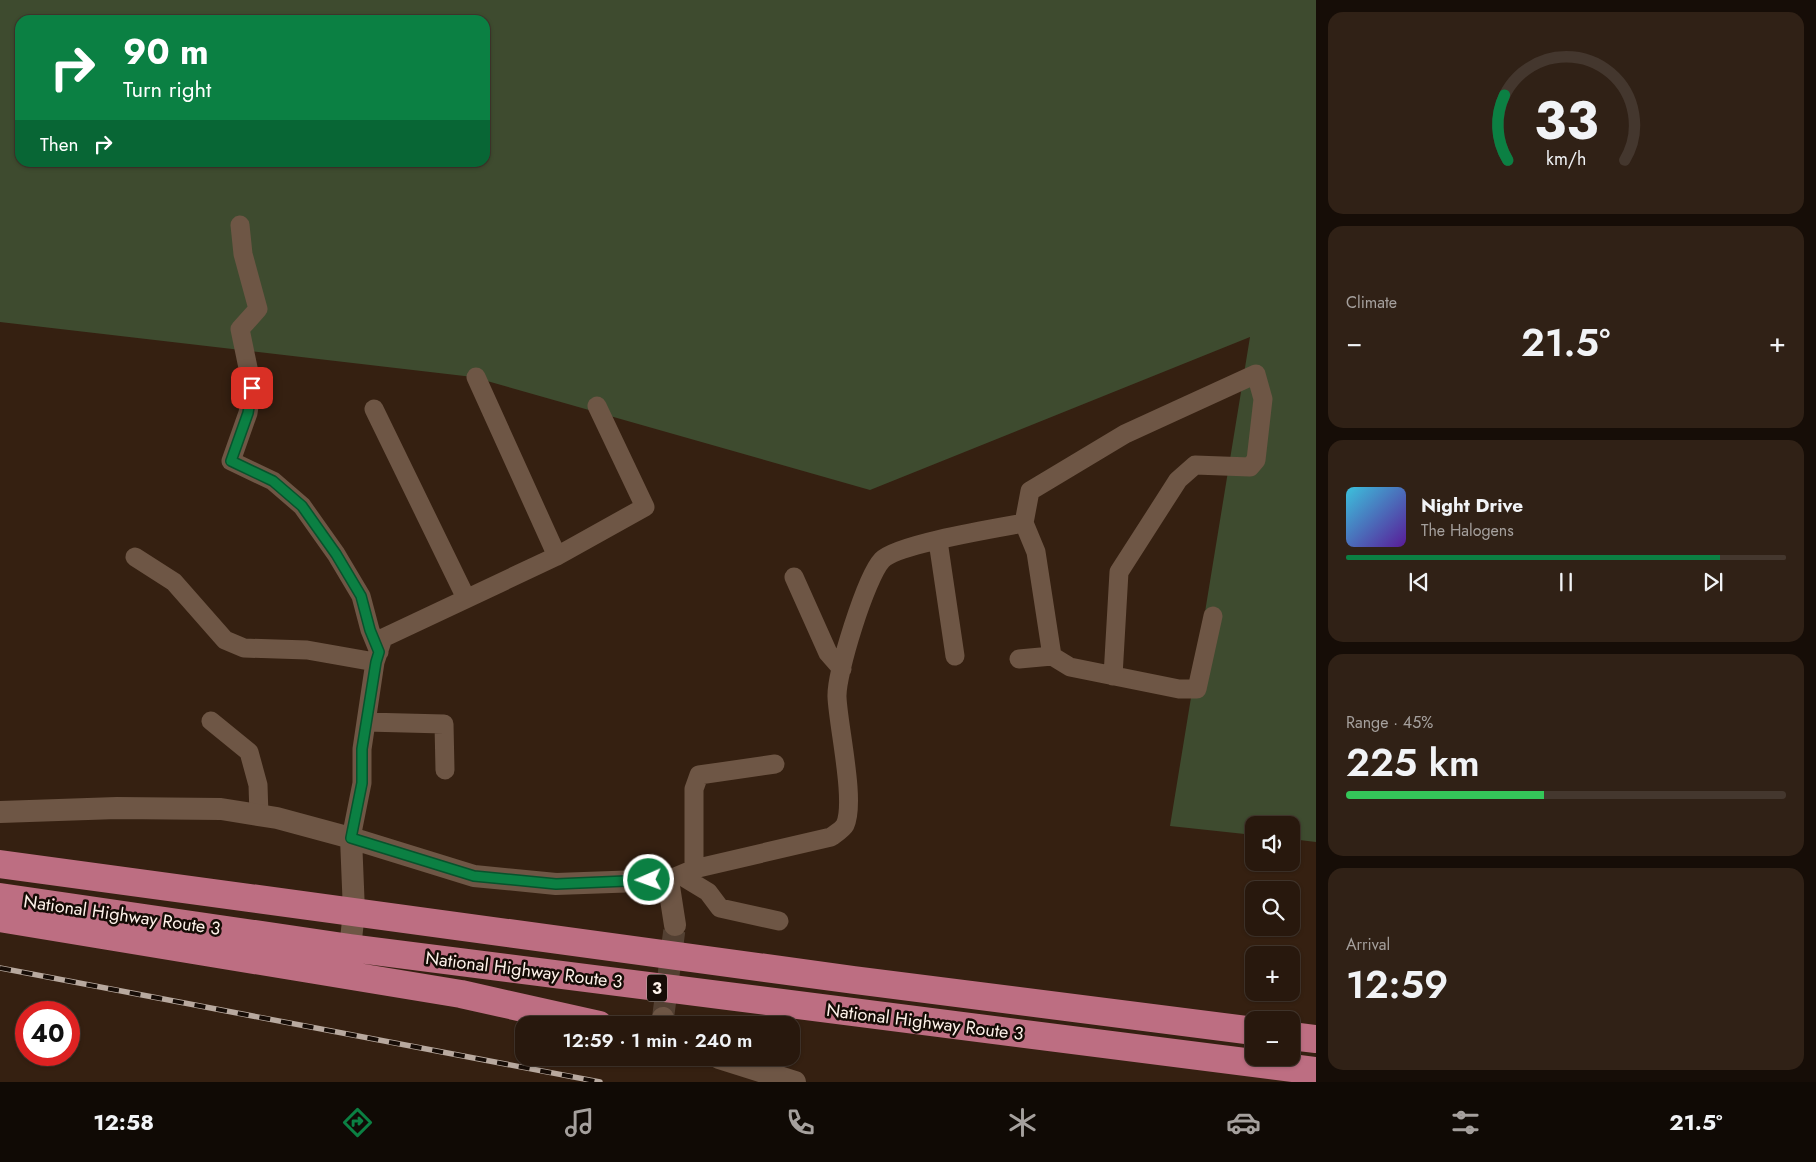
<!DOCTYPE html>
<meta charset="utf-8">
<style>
:root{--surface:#28180d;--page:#302116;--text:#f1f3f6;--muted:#a5a09d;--line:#44372e;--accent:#0b8043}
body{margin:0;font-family:Jost,sans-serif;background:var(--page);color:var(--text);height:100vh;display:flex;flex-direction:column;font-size:19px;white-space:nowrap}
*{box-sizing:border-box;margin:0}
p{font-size:16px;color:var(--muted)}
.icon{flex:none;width:28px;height:28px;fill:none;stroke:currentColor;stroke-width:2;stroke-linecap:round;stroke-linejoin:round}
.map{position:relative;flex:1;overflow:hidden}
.drawer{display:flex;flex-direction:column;gap:12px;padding:12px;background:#160d07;width:500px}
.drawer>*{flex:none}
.hud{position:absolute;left:15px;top:15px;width:475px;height:152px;border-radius:15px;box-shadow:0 1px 4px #0004,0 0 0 1px var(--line);background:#0b8043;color:#fff;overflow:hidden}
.fabs{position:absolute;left:1245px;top:816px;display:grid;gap:10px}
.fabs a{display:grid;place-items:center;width:55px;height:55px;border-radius:10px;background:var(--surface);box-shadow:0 1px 4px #0004,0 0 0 1px var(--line);font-size:25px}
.speed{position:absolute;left:15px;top:1001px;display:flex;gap:10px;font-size:25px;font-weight:700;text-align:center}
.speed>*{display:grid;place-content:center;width:65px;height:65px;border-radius:50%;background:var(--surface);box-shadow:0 1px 4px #0004,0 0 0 1px var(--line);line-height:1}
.speed .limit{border:8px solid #d22;background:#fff;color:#111}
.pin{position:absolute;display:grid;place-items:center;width:42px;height:42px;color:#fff;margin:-21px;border-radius:10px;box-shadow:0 2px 8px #0006}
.me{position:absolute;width:55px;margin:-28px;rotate:268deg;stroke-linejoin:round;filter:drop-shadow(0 0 4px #0008)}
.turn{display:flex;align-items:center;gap:18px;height:105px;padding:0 25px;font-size:22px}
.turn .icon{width:65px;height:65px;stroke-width:2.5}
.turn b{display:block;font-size:35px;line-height:42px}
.then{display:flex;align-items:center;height:48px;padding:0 25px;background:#0003;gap:10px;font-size:19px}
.big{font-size:38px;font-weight:600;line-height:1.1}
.drawer .tile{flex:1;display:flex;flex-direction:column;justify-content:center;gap:8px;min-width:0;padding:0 18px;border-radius:15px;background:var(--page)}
.drawer .dial{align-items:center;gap:0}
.dial svg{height:130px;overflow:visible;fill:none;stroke:var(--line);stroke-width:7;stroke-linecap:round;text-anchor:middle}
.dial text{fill:var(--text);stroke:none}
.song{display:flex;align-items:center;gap:15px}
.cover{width:60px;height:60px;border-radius:8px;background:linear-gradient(135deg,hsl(190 70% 55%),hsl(270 70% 35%))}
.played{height:5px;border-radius:2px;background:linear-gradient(90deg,var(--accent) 85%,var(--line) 85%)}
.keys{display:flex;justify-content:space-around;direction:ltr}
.heat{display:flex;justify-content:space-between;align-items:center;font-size:28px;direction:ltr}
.charge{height:8px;border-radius:4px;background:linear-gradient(90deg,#34c759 45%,var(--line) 0)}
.trip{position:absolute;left:515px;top:1016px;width:285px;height:50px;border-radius:15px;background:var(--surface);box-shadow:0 1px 4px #0004,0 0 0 1px var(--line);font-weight:600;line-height:50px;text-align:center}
.dock{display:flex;height:80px;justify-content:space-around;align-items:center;background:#100a05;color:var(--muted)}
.dock .icon{width:35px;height:35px}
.dock .current{color:var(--accent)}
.dock b{font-size:22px;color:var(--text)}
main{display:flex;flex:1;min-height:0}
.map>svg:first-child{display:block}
.green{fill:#3e4b2f;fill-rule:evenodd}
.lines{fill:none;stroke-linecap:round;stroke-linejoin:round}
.tertiary-tunnel{stroke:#534032;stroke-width:22;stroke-dasharray:22 11;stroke-linecap:butt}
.minor{stroke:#6e5645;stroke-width:19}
.tertiary{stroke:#6e5645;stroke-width:22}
.trunk{stroke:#bd6e82;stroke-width:28}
.rail-casing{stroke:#b8a99f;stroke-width:5.5}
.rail{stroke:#160c06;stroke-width:4;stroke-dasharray:11;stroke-linecap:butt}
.route-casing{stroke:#07532c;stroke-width:12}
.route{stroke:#0b8043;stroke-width:9}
.labels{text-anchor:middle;stroke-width:5;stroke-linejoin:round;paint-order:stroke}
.shield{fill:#160c06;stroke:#b8ada6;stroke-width:1}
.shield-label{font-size:16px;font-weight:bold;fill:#fef2ea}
.street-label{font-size:18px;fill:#fef2ea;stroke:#160c06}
</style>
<main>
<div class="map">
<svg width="1316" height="1082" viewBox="0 0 1316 1082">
<rect width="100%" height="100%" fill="#352011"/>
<path class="green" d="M 0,0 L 1316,0 L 1316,842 L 1291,839 L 1291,825 L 1254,825 L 1254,835 L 1170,826 L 1250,337 L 870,490 L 473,377 L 0,322 ZM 20,20 L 485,20 L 485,162 L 20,162 Z"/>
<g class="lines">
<path class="tertiary-tunnel" d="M 663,1018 L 675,925"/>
<path class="minor" d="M 240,225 L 243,254 L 258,309 L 240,329 L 252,387 L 248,413 L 231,461 L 273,481 L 302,506 L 336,554 L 361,596 L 370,630 L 379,652
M 476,377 L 557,556
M 374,409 L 466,598
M 1024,523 L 1036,552 L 1052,656 L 1070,667 L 1179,689 L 1197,689 L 1213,616
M 938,541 L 955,656
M 135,557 L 174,582 L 225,640 L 244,648 L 307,650 L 375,662
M 794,577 L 828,653 L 842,669
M 1019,659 L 1052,656
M 211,721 L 249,752 L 258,785 L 259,815
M 366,722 L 444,724 L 445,770
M 351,838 L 362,783 L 362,749 L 375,662 L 383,638 L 557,556 L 645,507 L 597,406
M 694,869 L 694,789 L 699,775 L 775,764
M 680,875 L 708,892 L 720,908 L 779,921
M 668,880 L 694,869 L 831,837 C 835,834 843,829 845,825 C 856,802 838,725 837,697 C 836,674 866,577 882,560 C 897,544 997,528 1024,523 L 1030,491 L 1125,434 L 1256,374 L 1263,399 L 1256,460 L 1250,467 L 1195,465 L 1178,480 L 1119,572 L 1113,676"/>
<path class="tertiary" d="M 0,812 L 117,808 L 221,809 L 277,818 L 351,838 L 474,876 L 556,884 L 668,880 L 675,925
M 350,948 L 354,912 L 351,838
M 662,1025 L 663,1018
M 719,1058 L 795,1082"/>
<path class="trunk" d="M 0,864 L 854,980 L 1254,1031
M 0,897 L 350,948 L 1316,1071
M 0,918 L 461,994 L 599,1025
M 1291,1036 L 1316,1039"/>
<defs>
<path id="rail" d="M 0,968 L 600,1082"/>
</defs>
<use href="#rail" class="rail-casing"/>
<use href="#rail" class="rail"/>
</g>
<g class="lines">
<defs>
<path id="route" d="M 252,388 L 248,413 L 231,461 L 273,481 L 302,506 L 336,554 L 361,596 L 370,630 L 379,652 L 376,662 L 362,749 L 362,783 L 351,838 L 474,876 L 556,884 L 649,880"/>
</defs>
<use href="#route" class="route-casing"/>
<use href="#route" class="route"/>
</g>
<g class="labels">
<rect class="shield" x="647" y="974.5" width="20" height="27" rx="4"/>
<g class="shield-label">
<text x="657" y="994">3</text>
</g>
<g class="street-label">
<text transform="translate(122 915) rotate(8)" y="6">National Highway Route 3</text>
<text transform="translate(524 970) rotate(7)" y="6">National Highway Route 3</text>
<text transform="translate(925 1022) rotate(7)" y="6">National Highway Route 3</text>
</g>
</g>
</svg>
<div class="fabs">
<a><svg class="icon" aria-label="sound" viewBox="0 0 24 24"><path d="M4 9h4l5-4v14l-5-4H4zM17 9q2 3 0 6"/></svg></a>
<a><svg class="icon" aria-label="search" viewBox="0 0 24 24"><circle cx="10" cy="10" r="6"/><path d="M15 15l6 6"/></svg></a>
<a>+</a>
<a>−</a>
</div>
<div class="speed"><div class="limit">40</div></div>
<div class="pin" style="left:252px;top:388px;background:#d93025"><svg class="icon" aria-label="arrive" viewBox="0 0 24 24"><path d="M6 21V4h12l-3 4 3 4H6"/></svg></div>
<svg class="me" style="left:649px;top:880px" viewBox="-20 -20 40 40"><circle r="17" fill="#0b8043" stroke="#fff" stroke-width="3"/><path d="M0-11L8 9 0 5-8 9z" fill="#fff"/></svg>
<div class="trip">12:59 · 1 min · 240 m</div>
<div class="hud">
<div class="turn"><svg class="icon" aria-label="right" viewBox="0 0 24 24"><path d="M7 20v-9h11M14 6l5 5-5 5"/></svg><div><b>90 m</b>Turn right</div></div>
<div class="then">Then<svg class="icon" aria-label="right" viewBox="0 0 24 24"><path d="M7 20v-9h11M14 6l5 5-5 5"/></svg></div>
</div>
</div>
<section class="drawer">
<div class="tile dial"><svg viewBox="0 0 100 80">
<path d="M14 69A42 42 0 1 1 86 69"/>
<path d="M14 69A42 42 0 0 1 12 29" stroke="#0b8043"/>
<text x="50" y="56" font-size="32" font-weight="700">33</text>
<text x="50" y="72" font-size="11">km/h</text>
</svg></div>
<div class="tile"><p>Climate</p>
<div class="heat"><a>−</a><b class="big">21.5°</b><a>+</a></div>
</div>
<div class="tile">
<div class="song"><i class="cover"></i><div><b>Night Drive</b><p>The Halogens</p></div></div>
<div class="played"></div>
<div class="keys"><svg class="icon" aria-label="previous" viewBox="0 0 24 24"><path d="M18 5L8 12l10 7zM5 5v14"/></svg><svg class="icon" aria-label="pause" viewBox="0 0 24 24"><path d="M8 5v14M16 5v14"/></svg><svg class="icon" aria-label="next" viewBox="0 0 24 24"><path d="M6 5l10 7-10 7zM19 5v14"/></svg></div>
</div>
<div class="tile"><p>Range · 45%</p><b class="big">225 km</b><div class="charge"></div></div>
<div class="tile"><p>Arrival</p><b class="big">12:59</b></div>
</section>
</main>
<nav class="dock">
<b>12:58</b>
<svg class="icon current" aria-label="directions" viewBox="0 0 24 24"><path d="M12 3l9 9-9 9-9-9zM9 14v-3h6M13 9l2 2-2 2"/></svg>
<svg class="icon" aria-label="music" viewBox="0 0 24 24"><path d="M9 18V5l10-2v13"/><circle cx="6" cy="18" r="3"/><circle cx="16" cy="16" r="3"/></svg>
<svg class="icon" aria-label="phone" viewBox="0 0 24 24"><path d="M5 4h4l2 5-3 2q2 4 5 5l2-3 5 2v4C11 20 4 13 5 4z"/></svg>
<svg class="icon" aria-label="climate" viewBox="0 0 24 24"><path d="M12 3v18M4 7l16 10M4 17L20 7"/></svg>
<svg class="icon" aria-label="car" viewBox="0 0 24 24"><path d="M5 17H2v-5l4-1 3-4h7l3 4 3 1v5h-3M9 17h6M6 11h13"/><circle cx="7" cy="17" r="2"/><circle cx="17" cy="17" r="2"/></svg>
<svg class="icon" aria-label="filters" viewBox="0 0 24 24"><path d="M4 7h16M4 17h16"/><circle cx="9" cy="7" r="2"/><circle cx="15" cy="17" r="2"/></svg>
<b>21.5°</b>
</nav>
